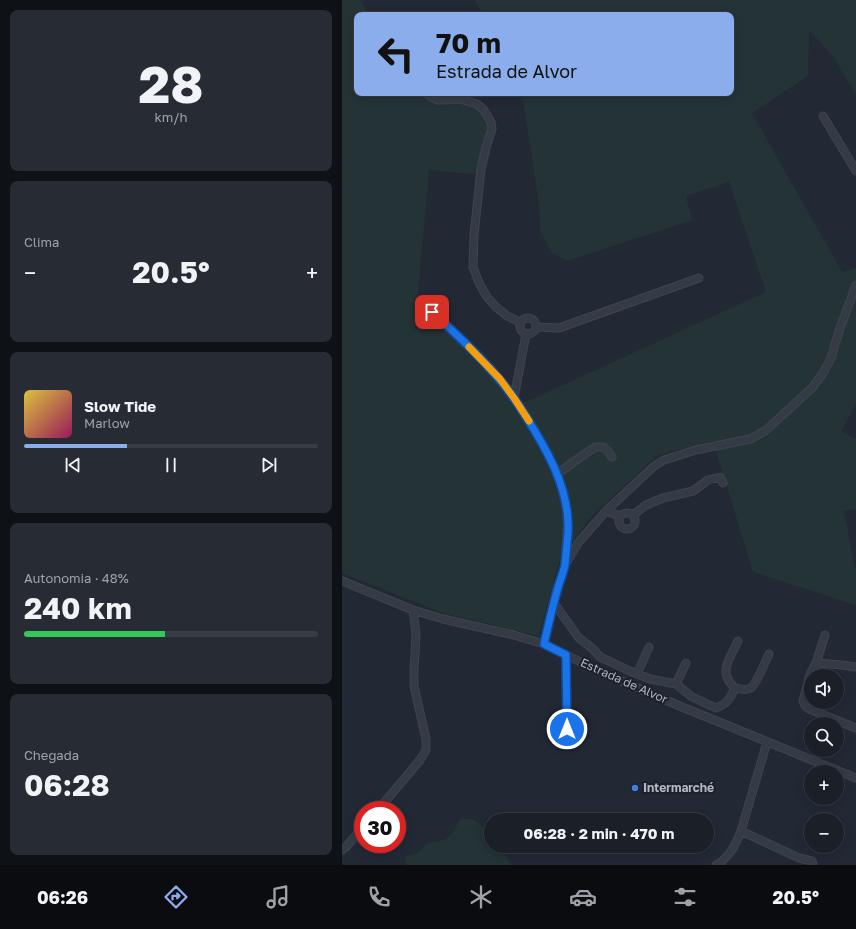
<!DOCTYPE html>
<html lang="pt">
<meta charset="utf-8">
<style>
:root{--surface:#1a1f28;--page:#272c34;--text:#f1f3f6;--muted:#9fa2a8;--line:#383d45;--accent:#8badec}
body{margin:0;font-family:"Golos Text",sans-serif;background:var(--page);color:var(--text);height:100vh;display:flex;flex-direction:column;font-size:15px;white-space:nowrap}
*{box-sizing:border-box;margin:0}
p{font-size:13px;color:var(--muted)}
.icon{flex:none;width:22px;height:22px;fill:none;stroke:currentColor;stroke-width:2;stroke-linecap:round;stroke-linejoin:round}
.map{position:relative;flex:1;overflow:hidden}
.details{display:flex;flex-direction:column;gap:10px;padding:10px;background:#0e1116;width:342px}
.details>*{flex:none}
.hud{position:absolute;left:12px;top:12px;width:380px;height:84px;border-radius:8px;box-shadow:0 2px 10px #0003,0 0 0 1px var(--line);background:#8badec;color:#111;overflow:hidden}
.controls{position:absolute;left:462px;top:669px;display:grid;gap:8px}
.controls a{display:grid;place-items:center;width:40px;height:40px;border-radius:50%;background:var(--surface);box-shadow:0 2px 10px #0003,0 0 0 1px var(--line);font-size:20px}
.speed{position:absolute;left:12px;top:801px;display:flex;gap:8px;font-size:20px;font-weight:700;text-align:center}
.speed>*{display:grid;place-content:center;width:52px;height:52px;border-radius:50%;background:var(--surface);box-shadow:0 2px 10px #0003,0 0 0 1px var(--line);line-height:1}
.speed .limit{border:6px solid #d22;background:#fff;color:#111}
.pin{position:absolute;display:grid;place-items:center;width:34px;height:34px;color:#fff;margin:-17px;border-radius:8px;box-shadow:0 2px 6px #0006}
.me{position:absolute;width:44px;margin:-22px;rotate:0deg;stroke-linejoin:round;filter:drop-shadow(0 0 3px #0008)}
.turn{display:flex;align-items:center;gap:14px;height:84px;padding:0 16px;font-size:18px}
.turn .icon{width:52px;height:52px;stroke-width:2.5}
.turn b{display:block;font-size:28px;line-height:34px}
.big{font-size:30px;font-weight:700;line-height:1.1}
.details .widget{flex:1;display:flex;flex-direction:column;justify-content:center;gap:6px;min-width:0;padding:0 14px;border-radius:8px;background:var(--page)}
.details .dial{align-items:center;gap:0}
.dial b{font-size:52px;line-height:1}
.song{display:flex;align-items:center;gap:12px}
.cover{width:48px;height:48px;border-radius:6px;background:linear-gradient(135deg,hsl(50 70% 55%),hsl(330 70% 35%))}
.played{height:4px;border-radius:2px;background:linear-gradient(90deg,var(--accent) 35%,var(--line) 35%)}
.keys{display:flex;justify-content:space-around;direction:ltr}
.heat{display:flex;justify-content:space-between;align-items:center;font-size:22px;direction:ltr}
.charge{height:6px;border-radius:3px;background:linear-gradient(90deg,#34c759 48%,var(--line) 0)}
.trip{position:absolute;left:142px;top:813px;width:230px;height:40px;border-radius:20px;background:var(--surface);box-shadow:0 2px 10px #0003,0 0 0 1px var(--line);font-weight:700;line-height:40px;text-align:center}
.menu{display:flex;height:64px;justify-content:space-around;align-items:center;background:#0a0c10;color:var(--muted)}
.menu .icon{width:28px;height:28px}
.menu .active{color:var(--accent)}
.menu b{font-size:18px;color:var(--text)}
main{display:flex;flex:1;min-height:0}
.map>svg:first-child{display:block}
.green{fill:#243336}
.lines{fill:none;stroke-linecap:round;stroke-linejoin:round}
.minor-casing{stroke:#3f444f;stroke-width:9}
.minor{stroke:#353b45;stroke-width:7}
.route-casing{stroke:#114b97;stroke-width:10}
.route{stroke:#1a73e8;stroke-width:7}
.slow{stroke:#f59e0b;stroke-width:7}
.shop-dot{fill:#3f7fe0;stroke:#1b202a;stroke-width:1.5}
.labels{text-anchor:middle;stroke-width:4;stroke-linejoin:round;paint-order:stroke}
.street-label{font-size:12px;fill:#b0b6c2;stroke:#1b202a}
.poi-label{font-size:12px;font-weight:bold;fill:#b0b6c2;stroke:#1b202a;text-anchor:start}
</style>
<main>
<section class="details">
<div class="widget dial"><b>28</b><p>km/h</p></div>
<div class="widget"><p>Clima</p>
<div class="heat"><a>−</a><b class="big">20.5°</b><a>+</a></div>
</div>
<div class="widget">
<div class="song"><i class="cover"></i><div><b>Slow Tide</b><p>Marlow</p></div></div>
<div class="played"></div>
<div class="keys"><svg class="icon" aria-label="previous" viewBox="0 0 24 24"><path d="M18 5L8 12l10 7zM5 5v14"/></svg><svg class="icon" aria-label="pause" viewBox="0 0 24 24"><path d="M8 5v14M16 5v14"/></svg><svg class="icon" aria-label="next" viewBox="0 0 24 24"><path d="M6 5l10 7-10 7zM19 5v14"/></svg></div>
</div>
<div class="widget"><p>Autonomia · 48%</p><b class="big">240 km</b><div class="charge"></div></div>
<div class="widget"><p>Chegada</p><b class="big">06:28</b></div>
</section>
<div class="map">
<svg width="514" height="865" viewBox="0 0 514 865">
<rect width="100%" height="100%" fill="#222935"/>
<path class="green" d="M 0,0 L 18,0 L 27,15 L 15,15 L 15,93 L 95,93 L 127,95 L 140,102 L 148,112 L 153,122 L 152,137 L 143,175 L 87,170 L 75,302 L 115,341 L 154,382 L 173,407 L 424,292 L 387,182 L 344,196 L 350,220 L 225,261 L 210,253 L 199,233 L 197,204 L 182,105 L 176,93 L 389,93 L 389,15 L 141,15 L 133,0 L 514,0 L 514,95 L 491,56 L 467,30 L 466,76 L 410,113 L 500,272 L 514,268 L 514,404 L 499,431 L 514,439 L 514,509 L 502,511 L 514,572 L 514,605 L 411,572 L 371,441 L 314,456 L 248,518 L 218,558 L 197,636 L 98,612 L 0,573 Z
M 119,818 L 132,820 L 147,832 L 149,835 L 149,846 L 158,846 L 169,865 L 64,865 L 63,856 L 75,853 L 86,843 L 103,840 L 110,834 Z"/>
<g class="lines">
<defs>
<path id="minor" d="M 85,93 L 89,97 L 96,100 L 118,99 L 135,104 L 141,109 L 149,122 L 150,129 L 144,147 L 139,169 L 132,235 L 131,267 L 137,283 L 145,297 L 154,307 L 165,316 L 178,322
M 481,116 L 514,171
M 90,312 C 113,333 136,354 157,378 C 167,389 175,402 183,415 C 203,446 221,477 225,515 C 226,531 224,547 223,563
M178 326a8 8 0 1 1 16 0a8 8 0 1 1-16 0Z
M 194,327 L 217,328 L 357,278
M 172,398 L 184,334
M 215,474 L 247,451 L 254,447 L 261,447 L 266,451 L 270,457
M 264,511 L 278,516
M277 521a8 8 0 1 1 16 0a8 8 0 1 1-16 0Z
M 291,515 L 304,505 L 321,498 L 351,491 L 366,480 L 378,477 L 381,483
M 0,581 L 71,610 L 101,619 L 172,635 L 202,644 L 263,674 L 340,707 L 514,778
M 212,603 L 236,637 L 251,649 L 258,657 L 288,671 L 308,679 L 334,684 L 350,697 L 374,708 C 385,704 388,699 393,688 C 398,689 404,691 409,688 C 415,683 423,662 427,654
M 483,635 L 474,663 L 500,665 L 514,667
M 202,644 L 214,592 L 223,565 L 236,543 L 264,511 L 311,467 L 322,460 L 354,450 L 408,439 L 423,431 L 470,388 L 481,373 L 489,358 L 497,331 L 514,285
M 224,655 L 225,729
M 474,663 L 468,674 L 461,701 L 463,706 L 467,709 L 514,728
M 295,674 L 307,647
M 334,684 L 344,663
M 393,688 C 375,672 388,659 396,641
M 36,810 L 78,760 L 84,750 L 84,739 L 72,686 L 72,668 L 73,654 L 74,633 L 71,610
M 399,831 L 457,858 L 470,861 L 471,865
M 0,850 L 4,847 L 21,827
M 374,865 C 388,857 393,846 399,831 L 425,742"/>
</defs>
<use href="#minor" class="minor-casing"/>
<use href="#minor" class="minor"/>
</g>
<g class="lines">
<defs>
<path id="route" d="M 90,312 C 113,333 136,354 156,378 C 166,389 175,402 183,415 C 205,450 228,489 226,532 C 225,543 224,554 223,565 C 221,574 217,583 215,591 C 210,609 206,626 202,644 L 224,655 L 225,729"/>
</defs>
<use href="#route" class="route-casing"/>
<use href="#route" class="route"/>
<path class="slow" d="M 127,347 L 158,379 L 172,398 L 187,421"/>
</g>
<circle class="shop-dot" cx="293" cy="788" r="4"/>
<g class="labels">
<g class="street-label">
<text transform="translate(282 681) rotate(24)" y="4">Estrada de Alvor</text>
</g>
<g class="poi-label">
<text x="301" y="792">Intermarché</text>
</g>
</g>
</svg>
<div class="controls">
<a><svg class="icon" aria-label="sound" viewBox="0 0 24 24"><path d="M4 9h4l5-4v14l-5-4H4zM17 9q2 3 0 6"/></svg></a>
<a><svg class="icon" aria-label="search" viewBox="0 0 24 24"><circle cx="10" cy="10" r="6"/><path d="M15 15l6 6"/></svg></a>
<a>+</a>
<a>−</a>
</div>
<div class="speed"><div class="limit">30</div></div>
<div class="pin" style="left:90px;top:312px;background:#d93025"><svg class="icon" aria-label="arrive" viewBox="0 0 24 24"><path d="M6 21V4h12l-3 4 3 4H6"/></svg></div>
<svg class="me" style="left:225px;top:729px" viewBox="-20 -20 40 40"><circle r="17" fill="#1a73e8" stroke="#fff" stroke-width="3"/><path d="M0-11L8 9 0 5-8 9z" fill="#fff"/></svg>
<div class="trip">06:28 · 2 min · 470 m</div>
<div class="hud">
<div class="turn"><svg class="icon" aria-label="left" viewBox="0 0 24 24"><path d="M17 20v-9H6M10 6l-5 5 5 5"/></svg><div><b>70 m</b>Estrada de Alvor</div></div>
</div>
</div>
</main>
<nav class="menu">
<b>06:26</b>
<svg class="icon active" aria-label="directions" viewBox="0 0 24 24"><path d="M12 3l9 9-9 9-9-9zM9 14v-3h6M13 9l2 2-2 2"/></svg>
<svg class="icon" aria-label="music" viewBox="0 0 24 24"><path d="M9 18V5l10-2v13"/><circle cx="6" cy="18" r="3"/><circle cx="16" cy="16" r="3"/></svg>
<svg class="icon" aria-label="phone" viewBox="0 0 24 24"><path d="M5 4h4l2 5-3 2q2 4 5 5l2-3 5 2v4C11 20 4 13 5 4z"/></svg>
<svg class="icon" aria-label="climate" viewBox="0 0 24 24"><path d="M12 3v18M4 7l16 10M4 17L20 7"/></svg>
<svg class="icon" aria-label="car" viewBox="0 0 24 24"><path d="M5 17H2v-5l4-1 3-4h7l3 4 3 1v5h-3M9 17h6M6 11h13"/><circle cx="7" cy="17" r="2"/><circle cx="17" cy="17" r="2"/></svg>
<svg class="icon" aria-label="filters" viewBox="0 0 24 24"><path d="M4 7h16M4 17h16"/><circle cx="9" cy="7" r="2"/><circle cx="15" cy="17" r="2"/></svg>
<b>20.5°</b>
</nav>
